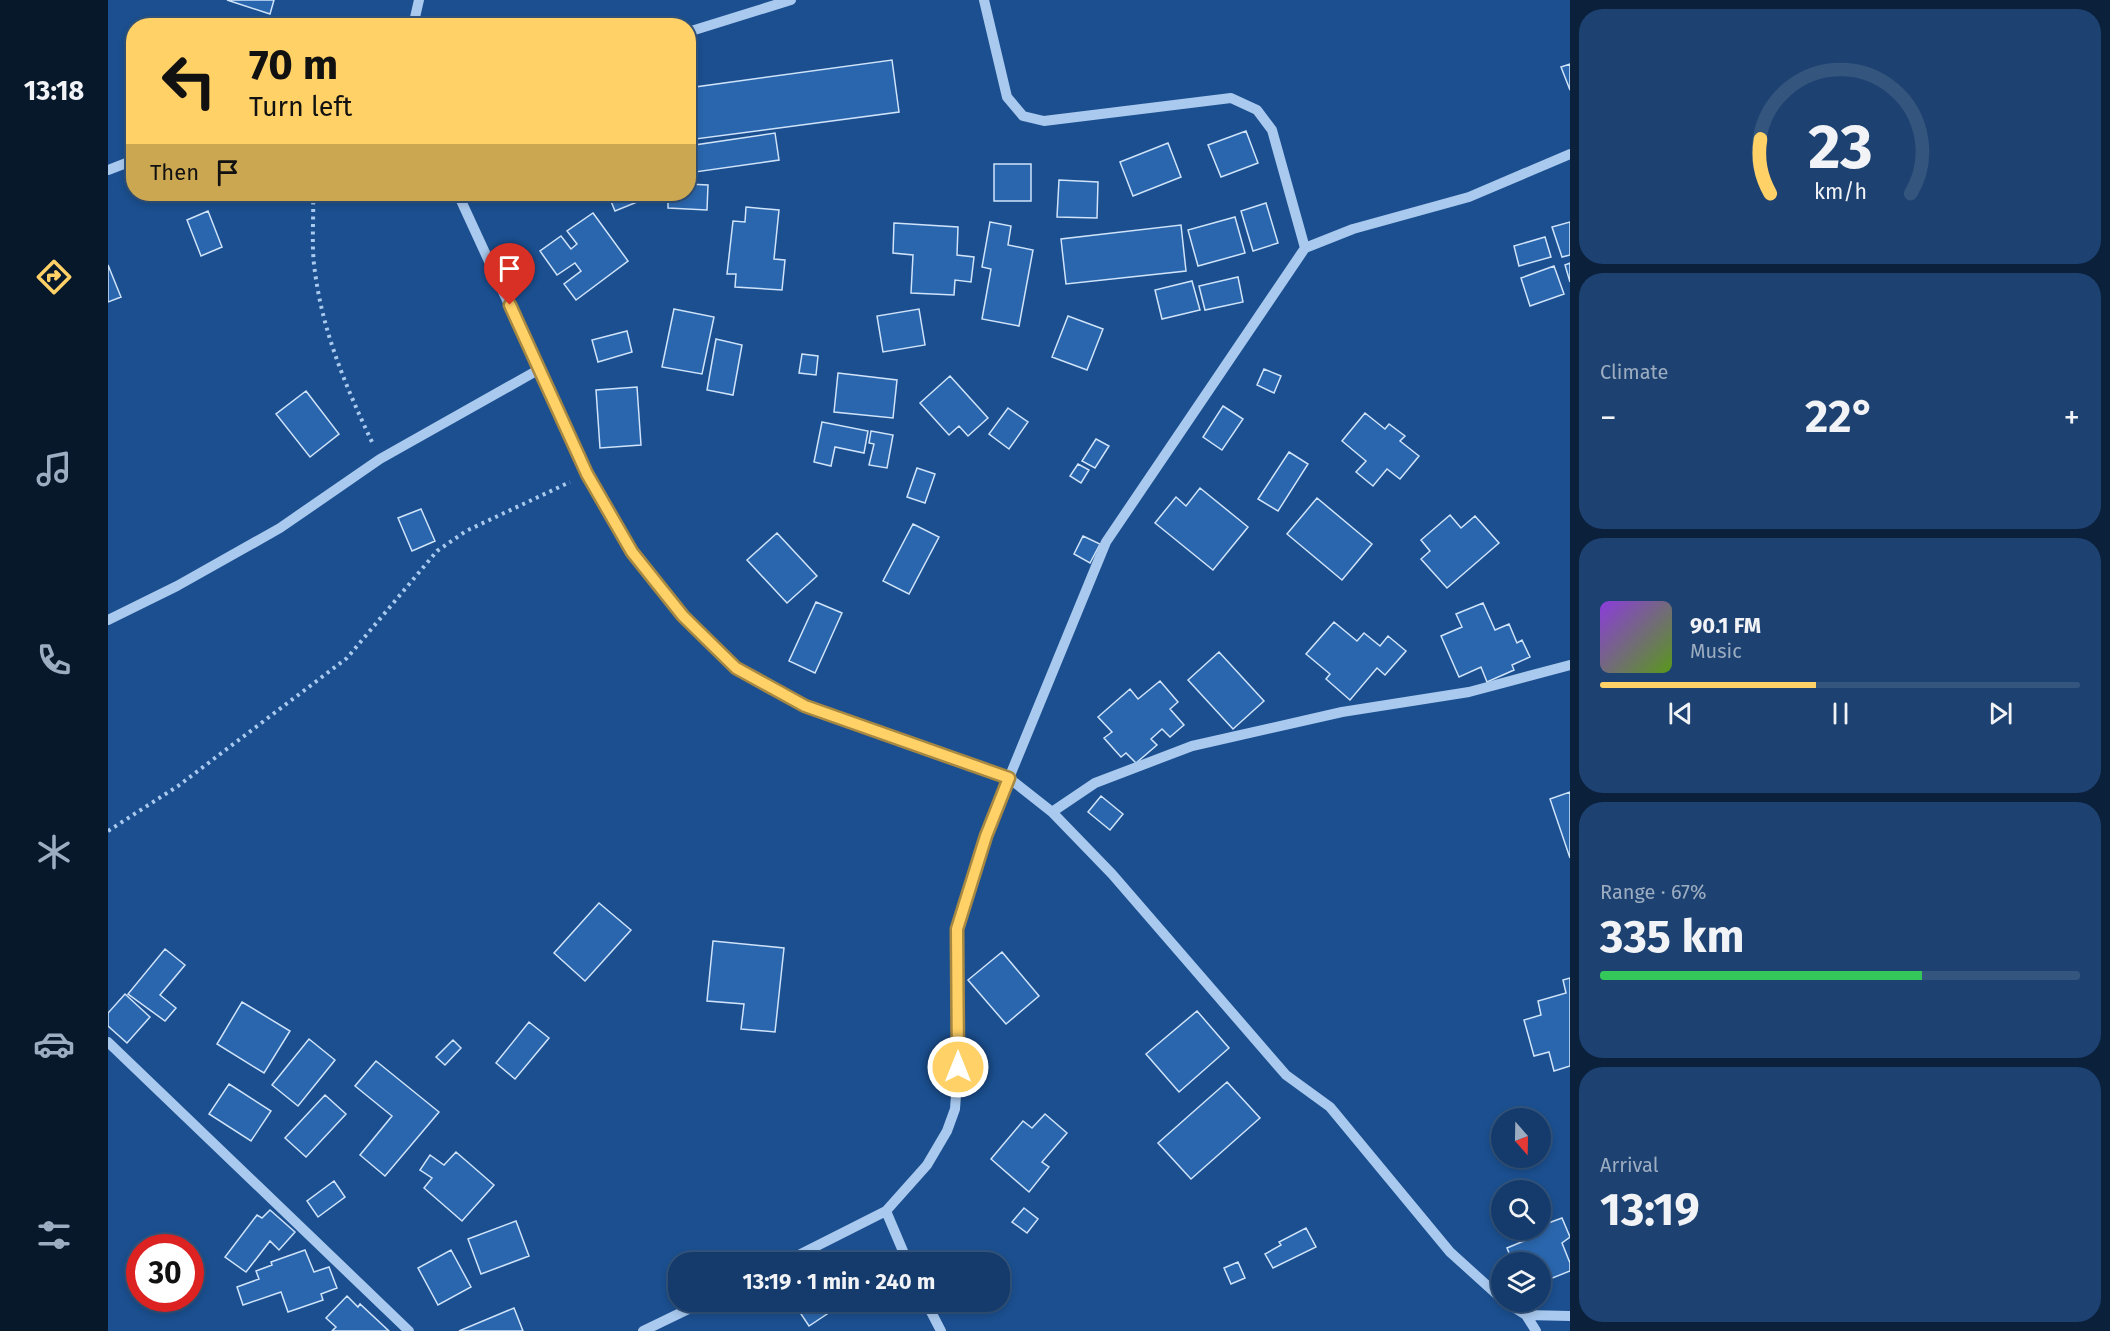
<!DOCTYPE html>
<meta charset="utf-8">
<style>
:root{--surface:#143b6b;--page:#1d4271;--text:#f1f3f6;--muted:#9dadc1;--line:#33557e;--accent:#ffd166}
body{margin:0;font-family:"Fira Sans",sans-serif;background:var(--page);color:var(--text);height:100vh;display:flex;flex-direction:column;font-size:22px;white-space:nowrap}
*{box-sizing:border-box;margin:0}
p{font-size:20px;color:var(--muted)}
.icon{flex:none;width:33px;height:33px;fill:none;stroke:currentColor;stroke-width:2;stroke-linecap:round;stroke-linejoin:round}
.map{position:relative;flex:1;overflow:hidden}
.side{display:flex;flex-direction:column;gap:9px;padding:9px;background:#0b203b;width:540px}
.side>*{flex:none}
.banner{position:absolute;left:18px;top:18px;width:570px;height:183px;border-radius:24px;box-shadow:0 3px 9px #0003,0 0 0 2px var(--line);background:#ffd166;color:#111;overflow:hidden}
.needle{width:39px;rotate:160deg}
.buttons{position:absolute;left:1383px;top:1108px;display:grid;gap:12px}
.buttons a{display:grid;place-items:center;width:60px;height:60px;border-radius:50%;background:var(--surface);box-shadow:0 3px 9px #0003,0 0 0 2px var(--line);font-size:30px}
.speed{position:absolute;left:18px;top:1234px;display:flex;gap:12px;font-size:30px;font-weight:700;text-align:center}
.speed>*{display:grid;place-content:center;width:78px;height:78px;border-radius:50%;background:var(--surface);box-shadow:0 3px 9px #0003,0 0 0 2px var(--line);line-height:1}
.speed .limit{border:9px solid #d22;background:#fff;color:#111}
.pin{position:absolute;display:grid;place-items:center;width:51px;height:51px;color:#fff;margin:-62px -26px;border-radius:50% 50% 50% 0;rotate:-45deg;box-shadow:0 0 6px #0007}
.pin .icon{rotate:45deg}
.me{position:absolute;width:66px;margin:-33px;rotate:0deg;stroke-linejoin:round;filter:drop-shadow(0 0 4px #0008)}
.turn{display:flex;align-items:center;gap:21px;height:126px;padding:0 24px;font-size:27px}
.turn .icon{width:78px;height:78px;stroke-width:2.5}
.turn b{display:block;font-size:42px;line-height:51px}
.then{display:flex;align-items:center;height:57px;padding:0 24px;background:#0003;gap:12px;font-size:22px}
.big{font-size:45px;font-weight:700;line-height:1.1}
.side .widget{flex:1;display:flex;flex-direction:column;justify-content:center;gap:9px;min-width:0;padding:0 21px;border-radius:24px;background:var(--page)}
.side .dial{align-items:center;gap:0}
.dial svg{height:156px;overflow:visible;fill:none;stroke:var(--line);stroke-width:7;stroke-linecap:round;text-anchor:middle}
.dial text{fill:var(--text);stroke:none}
.song{display:flex;align-items:center;gap:18px}
.cover{width:72px;height:72px;border-radius:9px;background:linear-gradient(135deg,hsl(270 70% 55%),hsl(90 70% 35%))}
.played{height:6px;border-radius:3px;background:linear-gradient(90deg,var(--accent) 45%,var(--line) 45%)}
.keys{display:flex;justify-content:space-around;direction:ltr}
.heat{display:flex;justify-content:space-between;align-items:center;font-size:33px;direction:ltr}
.charge{height:9px;border-radius:4px;background:linear-gradient(90deg,#34c759 67%,var(--line) 0)}
.trip{position:absolute;left:560px;top:1252px;width:342px;height:60px;border-radius:24px;background:var(--surface);box-shadow:0 3px 9px #0003,0 0 0 2px var(--line);font-weight:700;line-height:60px;text-align:center}
main{display:flex;flex:1;min-height:0}
.menu{display:flex;flex-direction:column;width:108px;justify-content:space-around;align-items:center;background:#08182b;color:var(--muted)}
.menu .icon{width:42px;height:42px}
.menu .active{color:var(--accent)}
.menu b{font-size:27px;color:var(--text)}
.map>svg:first-child{display:block}
.building{fill:#2a66ad;stroke:#cfe3fa;stroke-width:1.5}
.lines{fill:none;stroke-linecap:round;stroke-linejoin:round}
.path{stroke:#a9c9ee;stroke-width:4;stroke-dasharray:3 4.5;stroke-linecap:butt}
.minor{stroke:#a9c9ee;stroke-width:10}
.route-casing{stroke:#a68842;stroke-width:15}
.route{stroke:#ffd166;stroke-width:10}
</style>
<main>
<nav class="menu">
<b>13:18</b>
<svg class="icon active" aria-label="directions" viewBox="0 0 24 24"><path d="M12 3l9 9-9 9-9-9zM9 14v-3h6M13 9l2 2-2 2"/></svg>
<svg class="icon" aria-label="music" viewBox="0 0 24 24"><path d="M9 18V5l10-2v13"/><circle cx="6" cy="18" r="3"/><circle cx="16" cy="16" r="3"/></svg>
<svg class="icon" aria-label="phone" viewBox="0 0 24 24"><path d="M5 4h4l2 5-3 2q2 4 5 5l2-3 5 2v4C11 20 4 13 5 4z"/></svg>
<svg class="icon" aria-label="climate" viewBox="0 0 24 24"><path d="M12 3v18M4 7l16 10M4 17L20 7"/></svg>
<svg class="icon" aria-label="car" viewBox="0 0 24 24"><path d="M5 17H2v-5l4-1 3-4h7l3 4 3 1v5h-3M9 17h6M6 11h13"/><circle cx="7" cy="17" r="2"/><circle cx="17" cy="17" r="2"/></svg>
<svg class="icon" aria-label="filters" viewBox="0 0 24 24"><path d="M4 7h16M4 17h16"/><circle cx="9" cy="7" r="2"/><circle cx="15" cy="17" r="2"/></svg>
</nav>
<div class="map">
<svg width="1462" height="1331" viewBox="0 0 1462 1331">
<rect width="100%" height="100%" fill="#1b4f8f"/>
<path class="building" d="M 119,0 L 166,0 L 162,14 Z
M 784,60 L 791,112 L 580,140 L 580,88 Z
M 1462,64 L 1462,90 L 1453,67 Z
M 26,66 L 26,93 L 25,93 L 19,67 Z
M 1138,131 L 1150,163 L 1113,177 L 1100,145 Z
M 667,133 L 671,160 L 580,173 L 580,146 Z
M 1060,143 L 1073,177 L 1025,196 L 1012,162 Z
M 886,164 L 923,164 L 923,201 L 886,201 Z
M 951,180 L 990,182 L 989,218 L 949,217 Z
M 580,184 L 600,185 L 599,210 L 560,208 L 560,194 L 580,194 Z
M 367,194 L 409,194 L 368,200 Z
M 500,194 L 526,194 L 529,202 L 507,211 Z
M 1158,203 L 1170,243 L 1145,251 L 1133,211 Z
M 638,207 L 671,210 L 666,259 L 677,260 L 674,290 L 627,287 L 628,274 L 619,274 L 625,221 L 637,222 Z
M 100,211 L 114,247 L 93,256 L 79,220 Z
M 485,213 L 520,261 L 468,300 L 456,284 L 473,271 L 467,263 L 449,275 L 432,251 L 453,236 L 463,249 L 469,244 L 459,231 Z
M 1127,217 L 1137,253 L 1090,266 L 1080,230 Z
M 882,222 L 903,226 L 900,245 L 925,250 L 911,326 L 874,319 L 883,269 L 874,267 Z
M 1462,222 L 1462,255 L 1454,257 L 1444,227 Z
M 786,223 L 850,227 L 849,255 L 866,257 L 863,282 L 847,280 L 846,295 L 803,293 L 805,255 L 785,253 Z
M 1073,225 L 1078,271 L 958,284 L 953,239 Z
M 1437,237 L 1443,257 L 1411,266 L 1406,246 Z
M 1462,263 L 1462,282 L 1457,265 Z
M 0,265 L 13,297 L 0,302 Z
M 1446,266 L 1456,294 L 1422,306 L 1413,278 Z
M 1130,277 L 1135,302 L 1097,310 L 1091,286 Z
M 1084,281 L 1092,310 L 1054,319 L 1047,290 Z
M 566,309 L 606,317 L 594,374 L 554,367 Z
M 811,309 L 817,345 L 775,352 L 769,316 Z
M 960,316 L 995,329 L 979,370 L 944,357 Z
M 519,331 L 524,352 L 490,362 L 484,340 Z
M 608,339 L 634,345 L 625,395 L 599,390 Z
M 694,354 L 710,356 L 708,375 L 691,373 Z
M 1156,369 L 1173,376 L 1166,393 L 1149,385 Z
M 730,373 L 789,380 L 785,418 L 726,412 Z
M 842,376 L 880,418 L 860,436 L 851,426 L 841,435 L 812,403 Z
M 529,387 L 533,445 L 492,448 L 488,390 Z
M 198,391 L 231,434 L 202,457 L 168,414 Z
M 1115,406 L 1135,419 L 1114,450 L 1095,437 Z
M 900,408 L 920,422 L 901,449 L 881,434 Z
M 1257,413 L 1277,429 L 1281,424 L 1297,436 L 1292,441 L 1311,456 L 1292,479 L 1279,469 L 1265,486 L 1248,472 L 1258,461 L 1234,441 Z
M 714,422 L 760,431 L 756,453 L 727,447 L 723,466 L 706,462 Z
M 763,431 L 785,435 L 779,468 L 761,465 L 766,444 L 761,443 Z
M 988,439 L 1001,446 L 987,468 L 974,461 Z
M 1181,452 L 1200,464 L 1170,511 L 1150,499 Z
M 970,464 L 981,470 L 973,483 L 962,476 Z
M 809,468 L 827,474 L 817,503 L 799,497 Z
M 1092,488 L 1140,527 L 1105,570 L 1047,523 L 1068,497 L 1078,506 Z
M 1209,498 L 1264,544 L 1234,580 L 1179,534 Z
M 313,509 L 327,541 L 304,551 L 290,518 Z
M 1342,515 L 1353,528 L 1367,516 L 1391,543 L 1339,588 L 1313,559 L 1322,551 L 1313,540 Z
M 805,524 L 831,537 L 801,594 L 775,581 Z
M 669,533 L 709,576 L 679,603 L 639,560 Z
M 975,536 L 992,544 L 982,563 L 966,554 Z
M 708,602 L 734,613 L 707,673 L 681,661 Z
M 1375,603 L 1387,630 L 1401,624 L 1409,643 L 1414,640 L 1422,657 L 1404,665 L 1406,670 L 1379,682 L 1373,667 L 1351,677 L 1333,636 L 1354,627 L 1348,614 Z
M 1226,622 L 1249,641 L 1256,633 L 1272,646 L 1280,636 L 1298,651 L 1277,675 L 1269,668 L 1242,700 L 1218,679 L 1222,674 L 1198,654 Z
M 1111,652 L 1156,701 L 1125,729 L 1080,680 Z
M 1052,681 L 1070,702 L 1062,709 L 1076,725 L 1062,737 L 1054,729 L 1043,739 L 1049,745 L 1028,763 L 1018,753 L 1013,757 L 996,738 L 1004,732 L 990,717 L 1022,689 L 1030,699 Z
M 1462,792 L 1462,858 L 1442,799 Z
M 993,796 L 1015,814 L 1002,830 L 980,812 Z
M 491,903 L 523,930 L 477,981 L 446,953 Z
M 605,941 L 676,948 L 667,1032 L 633,1029 L 636,1004 L 599,1001 Z
M 57,949 L 77,965 L 52,995 L 68,1008 L 57,1021 L 20,994 Z
M 894,952 L 931,996 L 898,1024 L 860,980 Z
M 1462,978 L 1462,1066 L 1446,1071 L 1441,1052 L 1426,1056 L 1416,1020 L 1433,1015 L 1430,1001 L 1458,993 L 1455,980 Z
M 17,994 L 42,1017 L 19,1043 L 0,1026 L 0,1013 Z
M 134,1002 L 182,1031 L 156,1073 L 109,1044 Z
M 1089,1011 L 1121,1048 L 1071,1092 L 1038,1054 Z
M 421,1022 L 441,1038 L 407,1079 L 388,1063 Z
M 201,1039 L 227,1060 L 190,1106 L 164,1085 Z
M 345,1040 L 353,1048 L 337,1065 L 328,1057 Z
M 268,1061 L 331,1112 L 277,1176 L 252,1155 L 284,1116 L 247,1086 Z
M 1119,1082 L 1152,1118 L 1083,1179 L 1050,1143 Z
M 121,1084 L 163,1111 L 143,1141 L 101,1114 Z
M 217,1095 L 238,1114 L 198,1157 L 177,1138 Z
M 1425,1111 L 1426,1119 L 1396,1119 L 1395,1114 Z
M 937,1114 L 959,1133 L 934,1162 L 941,1167 L 921,1192 L 883,1159 L 915,1121 L 924,1128 Z
M 348,1152 L 386,1185 L 354,1221 L 316,1188 L 324,1178 L 312,1170 L 322,1155 L 336,1165 Z
M 1400,1158 L 1430,1158 L 1430,1159 L 1400,1163 Z
M 226,1181 L 237,1197 L 210,1217 L 199,1201 Z
M 916,1208 L 930,1219 L 919,1233 L 904,1222 Z
M 162,1210 L 187,1232 L 171,1250 L 162,1241 L 138,1272 L 117,1257 L 149,1215 L 154,1218 Z
M 1454,1218 L 1462,1237 L 1454,1243 L 1462,1263 L 1462,1271 L 1432,1283 L 1432,1263 L 1405,1263 L 1399,1248 L 1428,1236 L 1426,1230 L 1432,1230 L 1432,1226 Z
M 408,1221 L 421,1256 L 373,1274 L 360,1239 Z
M 1198,1228 L 1208,1247 L 1165,1268 L 1157,1254 L 1173,1245 L 1171,1242 Z
M 197,1250 L 206,1272 L 221,1267 L 229,1288 L 213,1294 L 215,1300 L 180,1312 L 173,1292 L 135,1305 L 129,1287 L 151,1279 L 148,1271 L 164,1265 L 163,1262 Z
M 343,1250 L 363,1287 L 330,1305 L 310,1268 Z
M 1130,1262 L 1137,1278 L 1123,1284 L 1116,1268 Z
M 239,1296 L 250,1307 L 252,1304 L 281,1331 L 224,1331 L 228,1327 L 218,1318 Z
M 685,1302 L 716,1302 L 722,1312 L 701,1326 Z
M 406,1308 L 415,1331 L 351,1331 Z"/>
<g class="lines">
<path class="path" d="M 205,194 C 206,219 203,247 207,272 C 215,333 238,387 264,442
M 0,831 L 70,786 L 239,658 L 329,551 L 358,531 L 462,482"/>
<path class="minor" d="M 876,0 L 899,97 L 915,116 L 936,121 L 1123,98 L 1149,110 L 1164,130 L 1197,248
M 305,26 L 311,0
M 580,32 L 683,0
M 0,170 L 26,160
M 350,194 L 479,474 L 524,552 L 575,616 L 628,668 L 697,706 L 901,778 L 944,812 L 1004,874 L 1178,1075 L 1222,1107 L 1342,1252 L 1394,1299
M 0,620 L 69,586 L 172,528 L 272,459 L 430,370
M 944,812 L 987,783 L 1084,746 L 1234,712 L 1361,692 L 1462,665
M 0,1042 L 301,1331
M 778,1211 L 800,1263
M 675,1263 L 778,1211 L 819,1165 L 839,1131 L 847,1109 L 850,1067 L 849,929 L 878,836 L 901,778 L 998,542 L 1197,248 L 1245,229 L 1361,197 L 1462,154
M 818,1302 L 833,1331
M 1398,1302 L 1418,1315 L 1462,1316
M 1418,1315 L 1428,1331
M 535,1331 L 595,1302"/>
</g>
<g class="lines">
<defs>
<path id="route" d="M 402,305 L 479,474 L 524,552 L 575,616 L 628,668 L 697,706 L 901,778 L 878,836 L 849,929 L 850,1067"/>
</defs>
<use href="#route" class="route-casing"/>
<use href="#route" class="route"/>
</g>
</svg>
<div class="buttons">
<a><svg class="needle" viewBox="-14 -14 28 28"><path d="M0-13l5 13h-10z" fill="#e53935"/><path d="M0 13l5-13h-10z" fill="#9dadc1"/></svg></a>
<a><svg class="icon" aria-label="search" viewBox="0 0 24 24"><circle cx="10" cy="10" r="6"/><path d="M15 15l6 6"/></svg></a>
<a><svg class="icon" aria-label="layers" viewBox="0 0 24 24"><path d="M12 4l9 5-9 5-9-5zM3 14l9 5 9-5"/></svg></a>
</div>
<div class="speed"><div class="limit">30</div></div>
<div class="pin" style="left:402px;top:305px;background:#d93025"><svg class="icon" aria-label="arrive" viewBox="0 0 24 24"><path d="M6 21V4h12l-3 4 3 4H6"/></svg></div>
<svg class="me" style="left:850px;top:1067px" viewBox="-20 -20 40 40"><circle r="17" fill="#ffd166" stroke="#fff" stroke-width="3"/><path d="M0-11L8 9 0 5-8 9z" fill="#fff"/></svg>
<div class="trip">13:19 · 1 min · 240 m</div>
<div class="banner">
<div class="turn"><svg class="icon" aria-label="left" viewBox="0 0 24 24"><path d="M17 20v-9H6M10 6l-5 5 5 5"/></svg><div><b>70 m</b>Turn left</div></div>
<div class="then">Then<svg class="icon" aria-label="arrive" viewBox="0 0 24 24"><path d="M6 21V4h12l-3 4 3 4H6"/></svg></div>
</div>
</div>
<section class="side">
<div class="widget dial"><svg viewBox="0 0 100 80">
<path d="M14 69A42 42 0 1 1 86 69"/>
<path d="M14 69A42 42 0 0 1 9 41" stroke="#ffd166"/>
<text x="50" y="56" font-size="32" font-weight="700">23</text>
<text x="50" y="72" font-size="11">km/h</text>
</svg></div>
<div class="widget"><p>Climate</p>
<div class="heat"><a>−</a><b class="big">22°</b><a>+</a></div>
</div>
<div class="widget">
<div class="song"><i class="cover"></i><div><b>90.1 FM</b><p>Music</p></div></div>
<div class="played"></div>
<div class="keys"><svg class="icon" aria-label="previous" viewBox="0 0 24 24"><path d="M18 5L8 12l10 7zM5 5v14"/></svg><svg class="icon" aria-label="pause" viewBox="0 0 24 24"><path d="M8 5v14M16 5v14"/></svg><svg class="icon" aria-label="next" viewBox="0 0 24 24"><path d="M6 5l10 7-10 7zM19 5v14"/></svg></div>
</div>
<div class="widget"><p>Range · 67%</p><b class="big">335 km</b><div class="charge"></div></div>
<div class="widget"><p>Arrival</p><b class="big">13:19</b></div>
</section>
</main>
